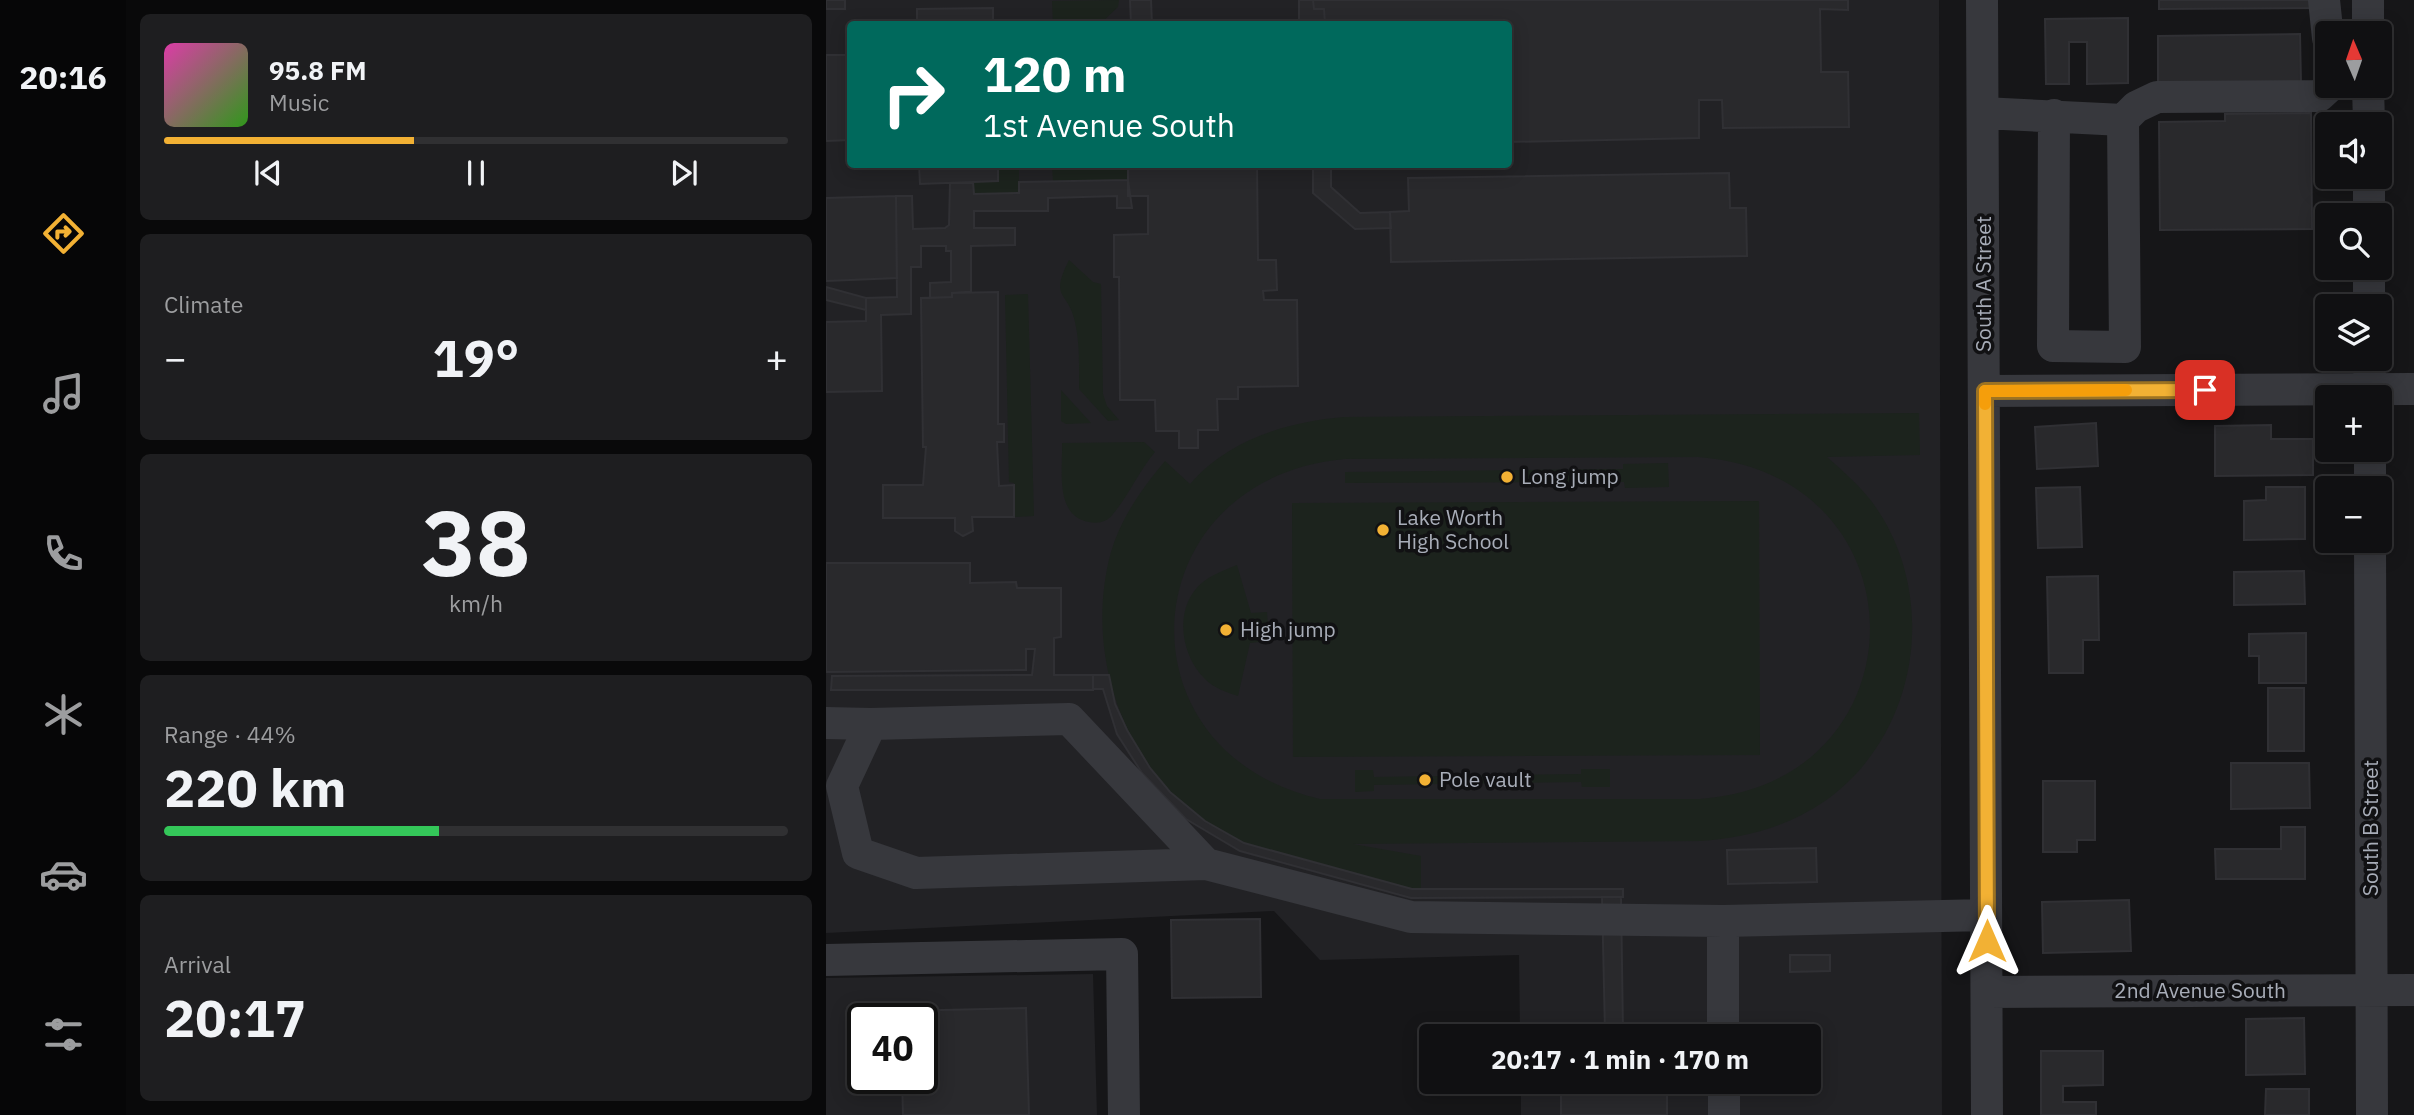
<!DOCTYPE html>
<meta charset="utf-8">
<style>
:root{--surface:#101012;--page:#1e1e20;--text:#f1f3f6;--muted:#9c9d9f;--line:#303032;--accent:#f2b134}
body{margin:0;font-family:"IBM Plex Sans",sans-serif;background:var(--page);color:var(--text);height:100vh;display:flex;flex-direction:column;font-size:26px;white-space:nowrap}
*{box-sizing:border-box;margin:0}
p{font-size:23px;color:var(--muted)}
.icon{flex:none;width:38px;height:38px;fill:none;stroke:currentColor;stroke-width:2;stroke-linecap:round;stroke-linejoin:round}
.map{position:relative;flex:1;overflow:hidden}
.sheet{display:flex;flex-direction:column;gap:14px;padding:14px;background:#09090a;width:700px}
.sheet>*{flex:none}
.banner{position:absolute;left:21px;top:21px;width:665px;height:147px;border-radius:7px;box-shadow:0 4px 18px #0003,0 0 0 2px var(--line);background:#00695c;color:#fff;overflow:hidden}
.needle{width:46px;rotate:358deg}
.buttons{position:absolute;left:1489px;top:21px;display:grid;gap:14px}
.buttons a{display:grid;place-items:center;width:77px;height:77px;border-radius:7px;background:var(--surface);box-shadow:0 4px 18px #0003,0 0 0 2px var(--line);font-size:35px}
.speed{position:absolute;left:21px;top:1003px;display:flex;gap:14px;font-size:35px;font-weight:700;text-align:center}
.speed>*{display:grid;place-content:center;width:91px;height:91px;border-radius:50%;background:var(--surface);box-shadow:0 4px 18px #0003,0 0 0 2px var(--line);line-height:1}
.speed .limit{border:4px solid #111;border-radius:10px;background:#fff;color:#111}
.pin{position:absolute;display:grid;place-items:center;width:60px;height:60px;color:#fff;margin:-30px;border-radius:14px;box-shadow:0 4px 10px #0006}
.me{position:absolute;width:77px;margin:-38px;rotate:0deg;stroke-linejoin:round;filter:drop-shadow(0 0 5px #0008)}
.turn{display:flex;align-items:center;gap:24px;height:147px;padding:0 21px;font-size:32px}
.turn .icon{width:91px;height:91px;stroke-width:2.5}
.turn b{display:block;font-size:49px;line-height:60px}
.big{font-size:52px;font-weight:700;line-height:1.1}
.sheet .card{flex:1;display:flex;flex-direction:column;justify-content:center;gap:10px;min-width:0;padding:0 24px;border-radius:10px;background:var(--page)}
.sheet .dial{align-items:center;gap:0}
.dial b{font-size:91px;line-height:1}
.song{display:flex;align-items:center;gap:21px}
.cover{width:84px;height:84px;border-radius:10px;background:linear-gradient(135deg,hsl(320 70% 55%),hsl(110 70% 35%))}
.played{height:7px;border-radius:4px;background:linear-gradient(90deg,var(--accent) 40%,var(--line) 40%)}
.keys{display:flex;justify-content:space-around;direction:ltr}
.heat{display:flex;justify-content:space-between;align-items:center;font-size:38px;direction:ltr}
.charge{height:10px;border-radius:5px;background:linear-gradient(90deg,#34c759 44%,var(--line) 0)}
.trip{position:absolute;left:593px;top:1024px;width:402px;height:70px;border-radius:7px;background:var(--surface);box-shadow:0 4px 18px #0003,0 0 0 2px var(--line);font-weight:700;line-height:70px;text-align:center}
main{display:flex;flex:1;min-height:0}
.dock{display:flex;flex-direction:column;width:126px;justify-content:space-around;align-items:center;background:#060607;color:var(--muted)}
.dock .icon{width:49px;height:49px}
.dock .on{color:var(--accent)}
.dock b{font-size:32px;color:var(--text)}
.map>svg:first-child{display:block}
.built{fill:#222225;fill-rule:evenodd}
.green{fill:#1c231d;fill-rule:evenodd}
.building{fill:#29292c;stroke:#303034;stroke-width:2}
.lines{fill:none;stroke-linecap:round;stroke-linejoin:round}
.minor{stroke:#37383d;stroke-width:32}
.route-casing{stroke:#9d7322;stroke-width:18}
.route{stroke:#f2b134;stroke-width:12}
.slow{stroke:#f59e0b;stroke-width:12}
.poi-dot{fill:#f2b134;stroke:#111113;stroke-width:2.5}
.labels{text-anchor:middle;stroke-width:7;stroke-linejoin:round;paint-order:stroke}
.street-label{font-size:21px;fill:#a8adb8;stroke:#111113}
.poi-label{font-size:21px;fill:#a8adb8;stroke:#111113;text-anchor:start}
</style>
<main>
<nav class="dock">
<b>20:16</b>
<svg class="icon on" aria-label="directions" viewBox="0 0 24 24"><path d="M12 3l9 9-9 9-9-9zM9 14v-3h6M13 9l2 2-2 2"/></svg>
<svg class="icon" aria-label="music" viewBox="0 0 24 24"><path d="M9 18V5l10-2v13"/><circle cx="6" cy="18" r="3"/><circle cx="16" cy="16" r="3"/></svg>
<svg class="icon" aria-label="phone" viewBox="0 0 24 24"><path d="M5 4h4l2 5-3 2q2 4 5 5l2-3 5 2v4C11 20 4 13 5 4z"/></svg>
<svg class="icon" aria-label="climate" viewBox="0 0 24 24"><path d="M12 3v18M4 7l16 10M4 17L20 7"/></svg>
<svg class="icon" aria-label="car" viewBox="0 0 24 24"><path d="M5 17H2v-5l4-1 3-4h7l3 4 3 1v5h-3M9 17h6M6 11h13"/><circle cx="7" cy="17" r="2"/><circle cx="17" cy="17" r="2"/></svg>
<svg class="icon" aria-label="filters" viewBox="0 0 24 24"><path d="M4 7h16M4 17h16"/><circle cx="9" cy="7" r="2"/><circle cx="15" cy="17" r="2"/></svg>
</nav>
<section class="sheet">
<div class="card">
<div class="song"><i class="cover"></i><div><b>95.8 FM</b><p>Music</p></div></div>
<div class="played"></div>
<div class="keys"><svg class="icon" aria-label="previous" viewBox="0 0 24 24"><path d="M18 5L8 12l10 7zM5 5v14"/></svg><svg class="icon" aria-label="pause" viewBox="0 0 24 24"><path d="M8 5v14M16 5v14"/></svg><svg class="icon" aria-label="next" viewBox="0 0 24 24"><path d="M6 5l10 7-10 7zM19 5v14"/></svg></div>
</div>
<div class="card"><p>Climate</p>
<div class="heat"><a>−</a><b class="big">19°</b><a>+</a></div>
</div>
<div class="card dial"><b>38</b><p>km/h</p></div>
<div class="card"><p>Range · 44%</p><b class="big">220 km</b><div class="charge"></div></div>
<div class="card"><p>Arrival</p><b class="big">20:17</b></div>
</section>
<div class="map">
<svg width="1588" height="1115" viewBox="0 0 1588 1115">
<rect width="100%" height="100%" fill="#161618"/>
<path class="built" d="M 0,0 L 1113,0 L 1116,1115 L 695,1115 L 695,1082 L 984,1082 L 984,1036 L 694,1036 L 693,955 L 494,960 L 448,911 L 0,933 ZM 24,24 L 682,24 L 682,164 L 24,164 Z
M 267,974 L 271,1115 L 0,1115 L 0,978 ZM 37,1018 L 96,1018 L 96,1078 L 37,1078 Z"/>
<path class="green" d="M 293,0 L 292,7 L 274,24 L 227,24 L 226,1 Z
M 172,165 L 193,165 L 193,193 L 148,194 L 147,182 L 172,181 Z
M 226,165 L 302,165 L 302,180 L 227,182 Z
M 243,260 L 267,282 L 275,284 L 277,394 L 281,406 L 293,420 L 282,421 L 253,389 C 253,366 254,344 249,322 C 242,290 223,300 243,260 Z
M 202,294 L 208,516 L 188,517 L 188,483 L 183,482 L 179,295 Z
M 235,390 L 265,423 L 240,424 L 235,421 Z
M 1093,413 L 1094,455 L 1001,457 C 1017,471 1033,485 1046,502 C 1114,594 1094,734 999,801 C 961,827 919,838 874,841 L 527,844 L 595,856 L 595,889 L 586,889 C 547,879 507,868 468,857 C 451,852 432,850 417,843 C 308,794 254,666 285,552 C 295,518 316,488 339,461 L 364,484 C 403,439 461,422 518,417 ZM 872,457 C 1102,474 1100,783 874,799 L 494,799 C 286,751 306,478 519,459 Z
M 318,442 L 329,452 C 313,471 303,495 287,514 C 281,522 272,524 263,522 C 228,516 237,469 236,443 Z
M 842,463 L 843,487 L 799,488 L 798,482 L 519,483 L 519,472 L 797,469 L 797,464 Z
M 933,501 L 934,755 L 467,757 L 466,503 Z
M 411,565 L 425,613 L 441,612 L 443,641 L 424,643 L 412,696 C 400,692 388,688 379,679 C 354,655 347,606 377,582 C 387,574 399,570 411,565 Z
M 755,769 L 784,769 L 784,787 L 756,787 L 755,782 L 548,785 L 548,791 L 529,792 L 529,770 L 547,770 L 548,777 L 755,774 Z"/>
<path class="building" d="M 0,0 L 19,0 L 19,9 L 0,9 Z
M 304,0 L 325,0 L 326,24 L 305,24 Z
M 473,0 L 487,0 L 488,9 L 498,9 L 499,24 L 473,24 Z
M 487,0 L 1022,0 L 1022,10 L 994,9 L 995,72 L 1022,72 L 1023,127 L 897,128 L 896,100 L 873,100 L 873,138 L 682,142 L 682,24 L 499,24 L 498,9 L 488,9 Z
M 1333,0 L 1497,0 L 1497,8 L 1333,9 Z
M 167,8 L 167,24 L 91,24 L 91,9 Z
M 1302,18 L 1302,83 L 1261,84 L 1261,42 L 1243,42 L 1243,84 L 1220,84 L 1219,19 Z
M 1474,34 L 1475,83 L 1332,85 L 1332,36 Z
M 0,55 L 24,55 L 24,140 L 0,141 Z
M 1485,113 L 1486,229 L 1334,230 L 1333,122 L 1399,121 L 1399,114 Z
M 93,164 L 172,164 L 172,181 L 94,184 Z
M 302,164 L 431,164 L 432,260 L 450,260 L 451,290 L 437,291 L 438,300 L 471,300 L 472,386 L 412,387 L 412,399 L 391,399 L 392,430 L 372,430 L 372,448 L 353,448 L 353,431 L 330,431 L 329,400 L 294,400 L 293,277 L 288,277 L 288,235 L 322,234 L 322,196 L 302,196 Z
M 487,164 L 505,164 L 505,187 L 534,213 L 564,212 L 565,228 L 529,229 L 487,193 Z
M 903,173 L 904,208 L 920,208 L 921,256 L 565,262 L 564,212 L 583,211 L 582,178 Z
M 302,180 L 306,208 L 291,208 L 291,196 L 222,198 L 222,211 L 148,211 L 148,228 L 189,228 L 189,245 L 145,246 L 145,292 L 126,293 L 126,297 L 104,298 L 104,283 L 125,282 L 125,251 L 120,251 L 120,246 L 95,246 L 95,267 L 85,267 L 85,314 L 55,315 L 56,391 L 0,392 L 0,322 L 40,321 L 40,298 L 71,297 L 70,196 L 86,196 L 87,229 L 119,228 L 123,225 L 124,183 L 147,182 L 148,194 L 193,193 L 193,182 Z
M 70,196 L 71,278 L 0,281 L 0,198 Z
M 0,287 L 40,298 L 40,310 L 0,300 Z
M 172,292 L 172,424 L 178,424 L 178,442 L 171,442 L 173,486 L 188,485 L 188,517 L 146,517 L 147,531 L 137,536 L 129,531 L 129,518 L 57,518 L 57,485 L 97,485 L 100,447 L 97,447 L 95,298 L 126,297 L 126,293 Z
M 1270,423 L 1272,466 L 1211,469 L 1209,427 Z
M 1445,425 L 1445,439 L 1487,439 L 1487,475 L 1389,476 L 1389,426 Z
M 1254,487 L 1256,547 L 1212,548 L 1210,488 Z
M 1440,487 L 1479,487 L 1479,539 L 1418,540 L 1418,501 L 1440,500 Z
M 0,563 L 144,563 L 144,583 L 190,582 L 191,588 L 235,588 L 235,637 L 228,638 L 228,675 L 267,675 L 267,690 L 5,690 L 6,676 L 206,675 L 209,649 L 200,649 L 200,670 L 0,672 Z
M 1478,571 L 1479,604 L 1408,605 L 1408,572 Z
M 1272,576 L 1273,640 L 1257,640 L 1257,673 L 1223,673 L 1221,577 Z
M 1480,633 L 1480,683 L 1433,683 L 1433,656 L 1423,656 L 1423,634 Z
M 267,675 L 283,675 L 289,704 L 301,730 L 324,768 L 344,792 L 379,821 L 418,843 L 586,889 L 797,889 L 797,897 L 585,898 L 414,851 L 360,819 L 316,773 L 291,734 L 277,689 L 267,689 Z
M 1442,688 L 1478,688 L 1478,751 L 1442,751 Z
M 1405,763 L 1483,763 L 1484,808 L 1405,809 Z
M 1217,781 L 1269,781 L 1269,840 L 1251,840 L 1251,852 L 1217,852 Z
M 1455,827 L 1479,827 L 1479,879 L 1390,879 L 1389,849 L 1455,849 Z
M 990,848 L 991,882 L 902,884 L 901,850 Z
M 776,897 L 795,897 L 797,1032 L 779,1032 Z
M 1303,900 L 1305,951 L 1217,953 L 1216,902 Z
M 434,919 L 435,997 L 346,998 L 345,920 Z
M 964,955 L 1004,955 L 1004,971 L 964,972 Z
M 200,1008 L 203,1115 L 77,1115 L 76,1078 L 96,1078 L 96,1018 L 75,1018 L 75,1011 Z
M 1478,1018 L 1479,1074 L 1420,1075 L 1420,1019 Z
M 840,1032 L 840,1036 L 734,1036 L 734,1033 Z
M 1215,1051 L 1277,1051 L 1277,1085 L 1237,1086 L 1237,1102 L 1270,1102 L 1270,1115 L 1215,1115 Z
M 735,1082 L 841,1082 L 841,1115 L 735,1115 Z
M 1440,1089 L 1483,1089 L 1483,1115 L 1439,1115 Z"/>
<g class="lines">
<path class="minor" d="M 1156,0 L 1161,1115
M 1498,0 L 1502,38
M 1542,0 L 1542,33
M 1542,86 L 1543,124
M 1157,113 L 1297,120 L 1299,347 L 1227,346 L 1228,115
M 1297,120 L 1310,107 L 1331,97 L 1493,96 L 1504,86
M 1543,177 L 1543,215
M 1543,268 L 1543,306
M 1543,359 L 1544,397
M 1159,391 L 1588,389
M 1544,450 L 1544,488
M 1544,541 L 1546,1115
M 0,723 L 45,724
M 380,864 L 243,719 L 45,724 L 16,786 L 32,853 L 90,873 L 380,864 L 585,917 L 897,921
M 0,960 L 296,954 L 298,1115
M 1161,992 L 1588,990
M 897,1036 L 897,921 L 1160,915
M 898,1082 L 898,1115"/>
</g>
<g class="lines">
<defs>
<path id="route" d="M 1161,941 L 1159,391 L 1379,390"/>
</defs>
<use href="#route" class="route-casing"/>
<use href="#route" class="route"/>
<path class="slow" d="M 1159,404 L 1159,391 L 1300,390"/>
</g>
<g class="poi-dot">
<circle cx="681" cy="477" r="7"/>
<circle cx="557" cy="530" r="7"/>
<circle cx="400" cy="630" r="7"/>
<circle cx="599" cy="780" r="7"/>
</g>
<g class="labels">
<g class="street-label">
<text transform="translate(1158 284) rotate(-90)" y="7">South A Street</text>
<text transform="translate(1545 828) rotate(-90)" y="7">South B Street</text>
<text x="1374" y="998">2nd Avenue South</text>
</g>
<g class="poi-label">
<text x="695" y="484">Long jump</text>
<text x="571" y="525">Lake Worth<tspan x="571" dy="24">High School</tspan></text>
<text x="414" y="637">High jump</text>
<text x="613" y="787">Pole vault</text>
</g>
</g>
</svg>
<div class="buttons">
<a><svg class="needle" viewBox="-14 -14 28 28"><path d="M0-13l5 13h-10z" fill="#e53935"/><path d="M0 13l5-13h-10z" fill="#9c9d9f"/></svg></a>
<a><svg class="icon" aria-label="sound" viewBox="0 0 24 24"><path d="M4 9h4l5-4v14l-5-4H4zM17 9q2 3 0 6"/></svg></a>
<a><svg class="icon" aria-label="search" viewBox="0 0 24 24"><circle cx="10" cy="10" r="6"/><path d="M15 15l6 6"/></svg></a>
<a><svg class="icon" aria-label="layers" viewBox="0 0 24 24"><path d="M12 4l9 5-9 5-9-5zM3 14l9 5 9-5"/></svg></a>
<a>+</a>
<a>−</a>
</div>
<div class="speed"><div class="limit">40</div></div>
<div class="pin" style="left:1379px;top:390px;background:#d93025"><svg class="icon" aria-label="arrive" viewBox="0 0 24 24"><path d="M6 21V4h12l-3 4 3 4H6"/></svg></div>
<svg class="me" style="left:1161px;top:941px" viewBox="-20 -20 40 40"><path d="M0-17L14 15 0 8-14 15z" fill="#f2b134" stroke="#fff" stroke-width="4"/></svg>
<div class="trip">20:17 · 1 min · 170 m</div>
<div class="banner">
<div class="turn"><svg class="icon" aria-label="right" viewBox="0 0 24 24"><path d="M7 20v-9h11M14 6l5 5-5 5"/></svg><div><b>120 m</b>1st Avenue South</div></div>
</div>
</div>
</main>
